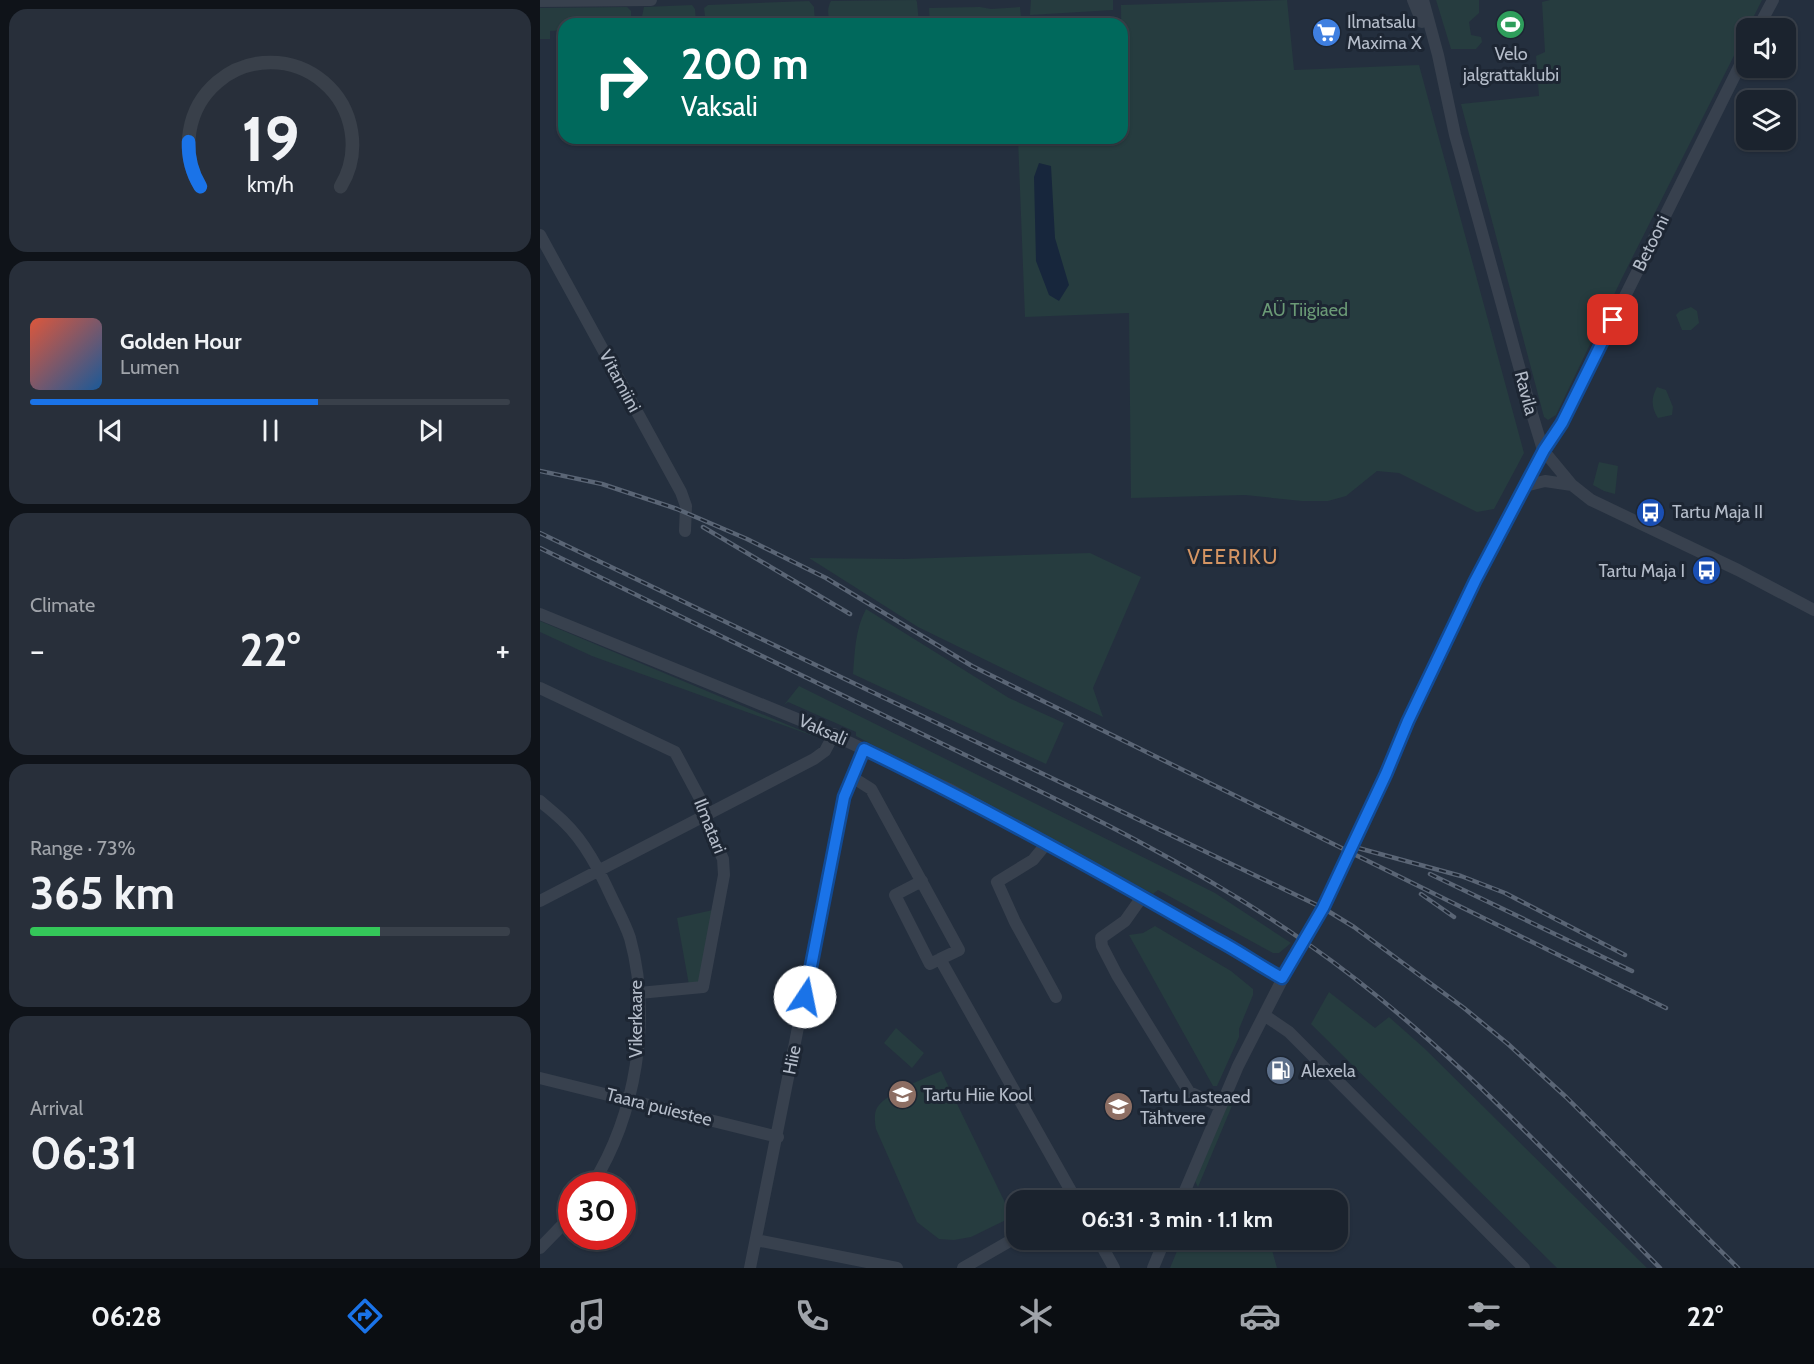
<!DOCTYPE html>
<meta charset="utf-8">
<style>
:root{--surface:#1b232e;--page:#282f3a;--text:#f1f3f6;--muted:#a0a4aa;--line:#39404a;--accent:#1a73e8}
body{margin:0;font-family:Cabin,sans-serif;background:var(--page);color:var(--text);height:100vh;display:flex;flex-direction:column;font-size:22px;white-space:nowrap}
*{box-sizing:border-box;margin:0}
p{font-size:20px;color:var(--muted)}
.icon{flex:none;width:33px;height:33px;fill:none;stroke:currentColor;stroke-width:2;stroke-linecap:round;stroke-linejoin:round}
.map{position:relative;flex:1;overflow:hidden}
.side{display:flex;flex-direction:column;gap:9px;padding:9px;background:#0f1319;width:540px}
.side>*{flex:none}
.top-card{position:absolute;left:18px;top:18px;width:570px;height:126px;border-radius:18px;box-shadow:0 2px 4px #0004,0 0 0 2px var(--line);background:#00695c;color:#fff;overflow:hidden}
.buttons{position:absolute;left:1196px;top:18px;display:grid;gap:12px}
.buttons a{display:grid;place-items:center;width:60px;height:60px;border-radius:12px;background:var(--surface);box-shadow:0 2px 4px #0004,0 0 0 2px var(--line);font-size:30px}
.speed{position:absolute;left:18px;top:1172px;display:flex;gap:12px;font-size:30px;font-weight:700;text-align:center}
.speed>*{display:grid;place-content:center;width:78px;height:78px;border-radius:50%;background:var(--surface);box-shadow:0 2px 4px #0004,0 0 0 2px var(--line);line-height:1}
.speed .limit{border:9px solid #d22;background:#fff;color:#111}
.pin{position:absolute;display:grid;place-items:center;width:51px;height:51px;color:#fff;margin:-26px;border-radius:12px;box-shadow:0 3px 9px #0006}
.me{position:absolute;width:66px;margin:-33px;rotate:11deg;stroke-linejoin:round;filter:drop-shadow(0 0 4px #0008)}
.turn{display:flex;align-items:center;gap:21px;height:126px;padding:0 24px;font-size:27px}
.turn .icon{width:78px;height:78px;stroke-width:2.5}
.turn b{display:block;font-size:42px;line-height:51px}
.big{font-size:45px;font-weight:700;line-height:1.1}
.side .widget{flex:1;display:flex;flex-direction:column;justify-content:center;gap:9px;min-width:0;padding:0 21px;border-radius:18px;background:var(--page)}
.side .dial{align-items:center;gap:0}
.dial svg{height:156px;overflow:visible;fill:none;stroke:var(--line);stroke-width:7;stroke-linecap:round;text-anchor:middle}
.dial text{fill:var(--text);stroke:none}
.song{display:flex;align-items:center;gap:18px}
.cover{width:72px;height:72px;border-radius:9px;background:linear-gradient(135deg,hsl(10 70% 55%),hsl(210 70% 35%))}
.played{height:6px;border-radius:3px;background:linear-gradient(90deg,var(--accent) 60%,var(--line) 60%)}
.keys{display:flex;justify-content:space-around;direction:ltr}
.heat{display:flex;justify-content:space-between;align-items:center;font-size:33px;direction:ltr}
.charge{height:9px;border-radius:4px;background:linear-gradient(90deg,#34c759 73%,var(--line) 0)}
.trip{position:absolute;left:466px;top:1190px;width:342px;height:60px;border-radius:18px;background:var(--surface);box-shadow:0 2px 4px #0004,0 0 0 2px var(--line);font-weight:700;line-height:60px;text-align:center}
.tabs{display:flex;height:96px;justify-content:space-around;align-items:center;background:#0b0e12;color:var(--muted)}
.tabs .icon{width:42px;height:42px}
.tabs .active{color:var(--accent)}
.tabs b{font-size:27px;color:var(--text)}
main{display:flex;flex:1;min-height:0}
.map>svg:first-child{display:block}
.green{fill:#263c3f}
.water{fill:#17263c}
.lines{fill:none;stroke-linecap:round;stroke-linejoin:round}
.minor{stroke:#38414e;stroke-width:12}
.rail-casing{stroke:#5a6575;stroke-width:4.5}
.rail{stroke:#1d2633;stroke-width:2;stroke-dasharray:7;stroke-linecap:butt}
.route-casing{stroke:#114b97;stroke-width:15}
.route{stroke:#1a73e8;stroke-width:10}
.labels{text-anchor:middle;stroke-width:6;stroke-linejoin:round;paint-order:stroke}
.poi-label{font-size:18px;fill:#b4bcc9;stroke:#1d2633;text-anchor:start}
.street-label{font-size:18px;fill:#b4bcc9;stroke:#1d2633}
.park-label{font-size:18px;fill:#6b9a76;stroke:#1d2633}
.quarter-label{font-size:21px;letter-spacing:1.5px;fill:#d59563;stroke:#1d2633}
</style>
<main>
<section class="side">
<div class="widget dial"><svg viewBox="0 0 100 80">
<path d="M14 69A42 42 0 1 1 86 69"/>
<path d="M14 69A42 42 0 0 1 8 46" stroke="#1a73e8"/>
<text x="50" y="56" font-size="32" font-weight="700">19</text>
<text x="50" y="72" font-size="11">km/h</text>
</svg></div>
<div class="widget">
<div class="song"><i class="cover"></i><div><b>Golden Hour</b><p>Lumen</p></div></div>
<div class="played"></div>
<div class="keys"><svg class="icon" aria-label="previous" viewBox="0 0 24 24"><path d="M18 5L8 12l10 7zM5 5v14"/></svg><svg class="icon" aria-label="pause" viewBox="0 0 24 24"><path d="M8 5v14M16 5v14"/></svg><svg class="icon" aria-label="next" viewBox="0 0 24 24"><path d="M6 5l10 7-10 7zM19 5v14"/></svg></div>
</div>
<div class="widget"><p>Climate</p>
<div class="heat"><a>−</a><b class="big">22°</b><a>+</a></div>
</div>
<div class="widget"><p>Range · 73%</p><b class="big">365 km</b><div class="charge"></div></div>
<div class="widget"><p>Arrival</p><b class="big">06:31</b></div>
</section>
<div class="map">
<svg width="1274" height="1268" viewBox="0 0 1274 1268">
<rect width="100%" height="100%" fill="#242f3e"/>
<path class="green" d="M 376,0 L 377,2 L 379,24 L 292,24 C 287,18 287,7 291,1 Z
M 491,0 L 573,0 L 573,10 L 490,15 Z
M 747,0 L 754,70 L 879,65 L 984,453 L 954,509 L 937,512 L 859,473 L 837,471 L 806,496 L 788,501 L 762,501 L 705,495 L 591,498 L 589,313 L 485,317 L 478,139 L 371,142 L 371,138 L 582,138 L 581,5 Z
M 896,0 L 939,0 L 939,13 L 929,22 L 931,35 L 941,37 L 942,42 L 936,49 L 911,49 Z
M 1010,0 L 1222,0 L 1082,278 L 1016,415 L 1008,420 L 1004,417 L 921,104 L 999,96 L 996,56 L 1005,52 L 1002,2 Z
M 269,1 L 274,7 L 275,24 L 166,24 L 164,8 L 168,5 Z
M 152,5 L 155,9 L 156,21 L 154,24 L 103,24 L 101,21 L 104,7 Z
M 87,7 L 91,11 L 91,24 L 24,24 L 24,30 L 10,31 L 10,39 L 0,39 L 0,8 Z
M 440,7 L 451,9 L 480,7 L 481,18 L 390,24 L 389,8 Z
M 1151,307 L 1157,311 L 1159,323 L 1151,330 L 1142,330 L 1136,315 L 1140,311 Z
M 1117,387 L 1126,390 L 1133,407 L 1132,415 L 1118,418 C 1111,407 1111,398 1117,387 Z
M 1059,462 L 1078,466 L 1075,494 L 1064,491 L 1053,485 Z
M 550,553 L 601,577 L 553,688 L 563,717 L 378,627 L 269,558 L 363,559 Z
M 326,609 L 469,698 L 524,723 L 506,764 L 313,674 C 315,651 315,630 326,609 Z
M 0,621 L 279,738 L 52,656 L 0,632 Z
M 259,686 L 675,893 L 751,943 L 739,953 L 733,953 L 618,890 L 613,894 L 316,736 L 316,732 L 248,702 L 244,705 Z
M 173,910 L 161,981 L 149,985 L 137,918 Z
M 615,926 L 691,971 L 713,989 L 713,995 L 699,1029 L 699,1037 L 677,1086 L 673,1086 L 589,935 L 603,933 Z
M 789,992 L 835,1028 L 849,1017 L 884,1048 L 1107,1268 L 1017,1268 L 771,1024 Z
M 356,1028 L 384,1053 L 372,1068 L 344,1043 Z
M 401,1071 L 472,1217 L 431,1237 L 414,1240 L 399,1239 L 377,1222 L 336,1129 C 335,1123 334,1116 336,1110 C 342,1094 386,1078 401,1071 Z
M 690,1098 L 693,1098 L 694,1101 L 658,1187 L 655,1181 Z
M 642,1239 L 729,1239 L 737,1268 L 630,1268 Z"/>
<path class="water" d="M 499,163 L 511,166 L 515,238 L 529,285 L 519,301 L 509,295 L 496,261 L 494,177 Z"/>
<g class="lines">
<path class="minor" d="M 873,0 L 882,22
M 883,0 L 898,55 L 915,135 L 993,417 L 1003,450 L 1032,485 L 1051,500 L 1198,570 L 1274,610
M 0,1 L 111,0
M 1218,28 L 1233,0
M 0,235 L 141,492 L 146,506 L 145,531
M 985,486 L 1005,481 L 1032,485
M 0,614 L 272,725 L 411,790 L 632,913 L 743,978
M 0,688 L 135,752 L 165,808 L 165,820 L 183,859 L 184,875 L 163,987 L 99,993
M 312,777 L 331,789 L 419,950 L 400,959 L 536,1200
M 0,801 C 8,808 17,815 24,822 C 45,842 59,870 71,896 C 77,909 85,923 90,938 C 112,1018 96,1115 52,1185
M 507,843 L 493,860 L 457,882 L 475,922 L 516,997
M 382,881 L 355,895 L 390,964 L 400,959
M 602,897 L 585,921 L 561,938 L 562,946 L 577,975 L 649,1092 L 680,1106
M 0,901 L 274,759 L 285,751 L 294,734
M 724,1015 L 749,1032 L 984,1268
M 0,1078 L 238,1137
M 641,1200 L 698,1066 L 743,978 L 783,908 L 846,774 L 868,721 L 935,581 L 1003,450 L 1022,423 L 1206,53
M 558,1239 L 574,1268
M 216,1240 L 357,1268
M 0,1248 L 32,1215
M 210,1268 L 304,797 L 324,749
M 423,1268 L 477,1237
M 613,1268 L 625,1239"/>
<defs>
<path id="rail" d="M 0,471 L 62,484 L 137,509 L 207,539 L 286,578 L 432,666 L 1126,1008
M 163,527 L 310,614
M 0,533 L 783,908 L 814,927 L 924,1008 L 968,1044 L 1026,1097 L 1198,1268
M 0,548 C 138,615 275,682 413,749 C 535,808 657,866 768,944 C 899,1035 1008,1155 1120,1268
M 818,848 L 921,876 L 965,893 L 1085,955
M 890,874 L 1092,971
M 881,894 L 914,917"/>
</defs>
<use href="#rail" class="rail-casing"/>
<use href="#rail" class="rail"/>
</g>
<g class="lines">
<defs>
<path id="route" d="M 265,997 L 304,797 L 324,749 C 444,807 560,872 676,939 C 699,951 720,966 742,978 L 783,908 L 846,774 L 868,721 L 935,581 L 1004,450 L 1022,423 L 1073,320"/>
</defs>
<use href="#route" class="route-casing"/>
<use href="#route" class="route"/>
</g>
<defs>
<symbol id="stadium-disc" viewBox="-11 -11 22 22"><circle r="9.5" fill="#2e9e5b" stroke="#1d2633"/><path d="M0-5a6.5 5 0 1 0 0 10a6.5 5 0 1 0 0-10ZM-3.5-1.8h7v3.6h-7Z" fill="#fff"/></symbol>
<symbol id="supermarket-disc" viewBox="-11 -11 22 22"><circle r="9.5" fill="#3f7fe0" stroke="#1d2633"/><path d="M-6-5.5h2.5l.6 2H6L4.5 2H-2.5L-4.4-4H-6ZM-1.5 3.2a1.3 1.3 0 1 0 .1 0ZM3 3.2a1.3 1.3 0 1 0 .1 0Z" fill="#fff"/></symbol>
<symbol id="bus-disc" viewBox="-11 -11 22 22"><circle r="9.5" fill="#1a4fb4" stroke="#1d2633"/><path d="M-5-6H5V4H4V6H2V4H-2V6H-4V4H-5ZM-3.5-4V0h7V-4ZM-3.5 1.2v1.5H-2V1.2ZM2 1.2v1.5H3.5V1.2Z" fill="#fff"/></symbol>
<symbol id="fuel-disc" viewBox="-11 -11 22 22"><circle r="9.5" fill="#5c6f8a" stroke="#1d2633"/><path d="M-5.5-6h7V0h2V4h1.3V-2.5L3-4.5l.8-.8L6-3V5H2.5V1h-1V6h-7ZM-4.2-4.7v3.2H.2V-4.7Z" fill="#fff"/></symbol>
<symbol id="school-disc" viewBox="-11 -11 22 22"><circle r="9.5" fill="#8d6e63" stroke="#1d2633"/><path d="M0-5L7-2L0 1L-7-2ZM-4 1L0 2.5L4 1V4Q0 6-4 4Z" fill="#fff"/></symbol>
</defs>
<g fill-rule="evenodd">
<use href="#stadium-disc" x="954" y="8" width="33" height="33"/>
<use href="#supermarket-disc" x="770" y="16" width="33" height="33"/>
<use href="#bus-disc" x="1094" y="496" width="33" height="33"/>
<use href="#bus-disc" x="1150" y="554" width="33" height="33"/>
<use href="#fuel-disc" x="724" y="1054" width="33" height="33"/>
<use href="#school-disc" x="346" y="1078" width="33" height="33"/>
<use href="#school-disc" x="562" y="1090" width="33" height="33"/>
</g>
<g class="labels">
<g class="poi-label">
<text x="807" y="28">Ilmatsalu<tspan x="807" dy="21">Maxima X</tspan></text>
<text x="971" y="60" text-anchor="middle">Velo<tspan x="971" dy="21">jalgrattaklubi</tspan></text>
<text x="1132" y="518">Tartu Maja II</text>
<text x="1145" y="577" text-anchor="end">Tartu Maja I</text>
<text x="761" y="1077">Alexela</text>
<text x="383" y="1101">Tartu Hiie Kool</text>
<text x="600" y="1103">Tartu Lasteaed<tspan x="600" dy="21">Tähtvere</tspan></text>
</g>
<g class="street-label">
<text transform="translate(1111 243) rotate(-64)" y="6">Betooni</text>
<text transform="translate(80 381) rotate(62)" y="6">Vitamiini</text>
<text transform="translate(986 393) rotate(75)" y="6">Ravila</text>
<text transform="translate(283 730) rotate(24)" y="6">Vaksali</text>
<text transform="translate(170 826) rotate(68)" y="6">Ilmatari</text>
<text transform="translate(96 1019) rotate(-90)" y="6">Vikerkaare</text>
<text transform="translate(252 1060) rotate(-79)" y="6">Hiie</text>
<text transform="translate(119 1107) rotate(14)" y="6">Taara puiestee</text>
</g>
<g class="park-label">
<text x="765" y="316">AÜ Tiigiaed</text>
</g>
<g class="quarter-label">
<text x="693" y="564">VEERIKU</text>
</g>
</g>
</svg>
<div class="buttons">
<a><svg class="icon" aria-label="sound" viewBox="0 0 24 24"><path d="M4 9h4l5-4v14l-5-4H4zM17 9q2 3 0 6"/></svg></a>
<a><svg class="icon" aria-label="layers" viewBox="0 0 24 24"><path d="M12 4l9 5-9 5-9-5zM3 14l9 5 9-5"/></svg></a>
</div>
<div class="speed"><div class="limit">30</div></div>
<div class="pin" style="left:1073px;top:320px;background:#d93025"><svg class="icon" aria-label="arrive" viewBox="0 0 24 24"><path d="M6 21V4h12l-3 4 3 4H6"/></svg></div>
<svg class="me" style="left:265px;top:997px" viewBox="-20 -20 40 40"><circle r="19" fill="#fff"/><path d="M0-13L10 11 0 6-10 11z" fill="#1a73e8"/></svg>
<div class="trip">06:31 · 3 min · 1.1 km</div>
<div class="top-card">
<div class="turn"><svg class="icon" aria-label="right" viewBox="0 0 24 24"><path d="M7 20v-9h11M14 6l5 5-5 5"/></svg><div><b>200 m</b>Vaksali</div></div>
</div>
</div>
</main>
<nav class="tabs">
<b>06:28</b>
<svg class="icon active" aria-label="directions" viewBox="0 0 24 24"><path d="M12 3l9 9-9 9-9-9zM9 14v-3h6M13 9l2 2-2 2"/></svg>
<svg class="icon" aria-label="music" viewBox="0 0 24 24"><path d="M9 18V5l10-2v13"/><circle cx="6" cy="18" r="3"/><circle cx="16" cy="16" r="3"/></svg>
<svg class="icon" aria-label="phone" viewBox="0 0 24 24"><path d="M5 4h4l2 5-3 2q2 4 5 5l2-3 5 2v4C11 20 4 13 5 4z"/></svg>
<svg class="icon" aria-label="climate" viewBox="0 0 24 24"><path d="M12 3v18M4 7l16 10M4 17L20 7"/></svg>
<svg class="icon" aria-label="car" viewBox="0 0 24 24"><path d="M5 17H2v-5l4-1 3-4h7l3 4 3 1v5h-3M9 17h6M6 11h13"/><circle cx="7" cy="17" r="2"/><circle cx="17" cy="17" r="2"/></svg>
<svg class="icon" aria-label="filters" viewBox="0 0 24 24"><path d="M4 7h16M4 17h16"/><circle cx="9" cy="7" r="2"/><circle cx="15" cy="17" r="2"/></svg>
<b>22°</b>
</nav>
